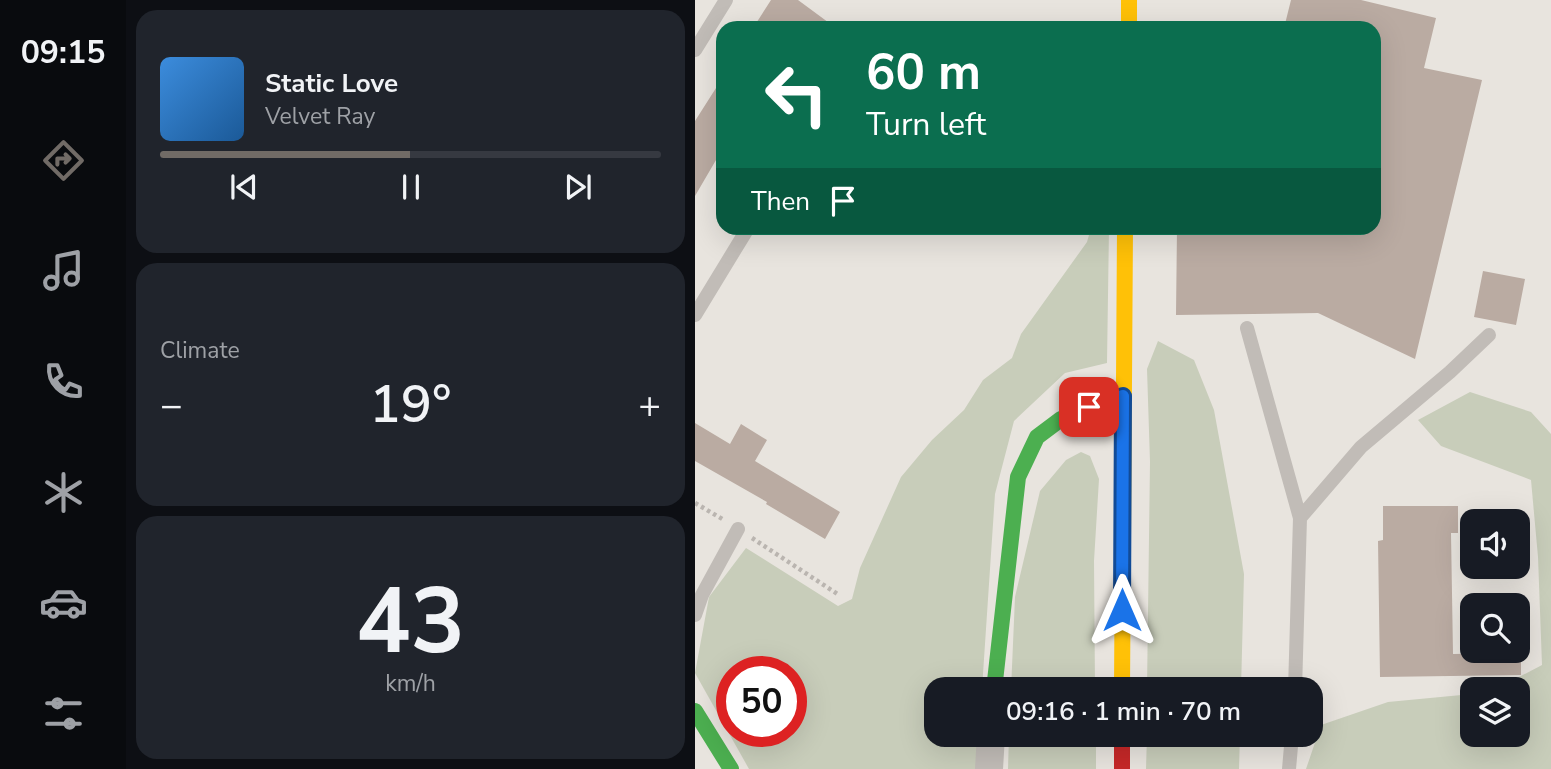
<!DOCTYPE html>
<meta charset="utf-8">
<style>
:root{--surface:#171b24;--page:#20242c;--text:#f1f3f6;--muted:#9ea1a6;--line:#363941;--accent:#716b66}
body{margin:0;font-family:"Nunito Sans",sans-serif;background:var(--page);color:var(--text);height:100vh;display:flex;flex-direction:column;font-size:26px;white-space:nowrap}
*{box-sizing:border-box;margin:0}
p{font-size:23px;color:var(--muted)}
.icon{flex:none;width:38px;height:38px;fill:none;stroke:currentColor;stroke-width:2;stroke-linecap:round;stroke-linejoin:round}
.map{position:relative;flex:1;overflow:hidden}
.side{display:flex;flex-direction:column;gap:10px;padding:10px;background:#0d0f14;width:569px}
.side>*{flex:none}
.top-card{position:absolute;left:21px;top:21px;width:665px;height:214px;border-radius:21px;box-shadow:0 7px 28px #0002;background:#0b6e4f;color:#fff;overflow:hidden}
.buttons{position:absolute;left:765px;top:509px;display:grid;gap:14px}
.buttons a{display:grid;place-items:center;width:70px;height:70px;border-radius:14px;background:var(--surface);box-shadow:0 7px 28px #0002;font-size:35px}
.speed{position:absolute;left:21px;top:656px;display:flex;gap:14px;font-size:35px;font-weight:700;text-align:center}
.speed>*{display:grid;place-content:center;width:91px;height:91px;border-radius:50%;background:var(--surface);box-shadow:0 7px 28px #0002;line-height:1}
.speed .limit{border:10px solid #d22;background:#fff;color:#111}
.pin{position:absolute;display:grid;place-items:center;width:60px;height:60px;color:#fff;margin:-30px;border-radius:14px;box-shadow:0 4px 10px #0006}
.me{position:absolute;width:77px;margin:-38px;rotate:0deg;stroke-linejoin:round;filter:drop-shadow(0 0 5px #0008)}
.turn{display:flex;align-items:center;gap:24px;height:147px;padding:0 35px;font-size:32px}
.turn .icon{width:91px;height:91px;stroke-width:2.5}
.turn b{display:block;font-size:49px;line-height:60px}
.then{display:flex;align-items:center;height:66px;padding:0 35px;background:#0003;gap:14px;font-size:26px}
.big{font-size:52px;font-weight:600;line-height:1.1}
.side .card{flex:1;display:flex;flex-direction:column;justify-content:center;gap:10px;min-width:0;padding:0 24px;border-radius:21px;background:var(--page)}
.side .dial{align-items:center;gap:0}
.dial b{font-size:91px;line-height:1}
.song{display:flex;align-items:center;gap:21px}
.cover{width:84px;height:84px;border-radius:10px;background:linear-gradient(135deg,hsl(210 70% 55%),hsl(210 70% 35%))}
.played{height:7px;border-radius:4px;background:linear-gradient(90deg,var(--accent) 50%,var(--line) 50%)}
.keys{display:flex;justify-content:space-around;direction:ltr}
.heat{display:flex;justify-content:space-between;align-items:center;font-size:38px;direction:ltr}
.trip{position:absolute;left:229px;top:677px;width:399px;height:70px;border-radius:21px;background:var(--surface);box-shadow:0 7px 28px #0002;font-weight:600;line-height:70px;text-align:center}
main{display:flex;flex:1;min-height:0}
.tabs{display:flex;flex-direction:column;width:126px;justify-content:space-around;align-items:center;background:#090b0e;color:var(--muted)}
.tabs .icon{width:49px;height:49px}
.tabs .selected{color:var(--accent)}
.tabs b{font-size:32px;color:var(--text)}
.map>svg:first-child{display:block}
.green{fill:#c8cdba;fill-rule:evenodd}
.building{fill:#baaba2}
.lines{fill:none;stroke-linecap:round;stroke-linejoin:round}
.path{stroke:#bab5b0;stroke-width:4.5;stroke-dasharray:3.5 3.5;stroke-linecap:butt}
.lane{stroke:#c1bcb7;stroke-width:14}
.street{stroke:#c1bcb7;stroke-width:28}
.fast{stroke:#4caf50;stroke-width:16}
.slow{stroke:#ffc107;stroke-width:16}
.jam{stroke:#c62828;stroke-width:16}
.route-casing{stroke:#114b97;stroke-width:18}
.route{stroke:#1a73e8;stroke-width:12}
</style>
<main>
<nav class="tabs">
<b>09:15</b>
<svg class="icon selected" aria-label="directions" viewBox="0 0 24 24"><path d="M12 3l9 9-9 9-9-9zM9 14v-3h6M13 9l2 2-2 2"/></svg>
<svg class="icon" aria-label="music" viewBox="0 0 24 24"><path d="M9 18V5l10-2v13"/><circle cx="6" cy="18" r="3"/><circle cx="16" cy="16" r="3"/></svg>
<svg class="icon" aria-label="phone" viewBox="0 0 24 24"><path d="M5 4h4l2 5-3 2q2 4 5 5l2-3 5 2v4C11 20 4 13 5 4z"/></svg>
<svg class="icon" aria-label="climate" viewBox="0 0 24 24"><path d="M12 3v18M4 7l16 10M4 17L20 7"/></svg>
<svg class="icon" aria-label="car" viewBox="0 0 24 24"><path d="M5 17H2v-5l4-1 3-4h7l3 4 3 1v5h-3M9 17h6M6 11h13"/><circle cx="7" cy="17" r="2"/><circle cx="17" cy="17" r="2"/></svg>
<svg class="icon" aria-label="filters" viewBox="0 0 24 24"><path d="M4 7h16M4 17h16"/><circle cx="9" cy="7" r="2"/><circle cx="15" cy="17" r="2"/></svg>
</nav>
<section class="side">
<div class="card">
<div class="song"><i class="cover"></i><div><b>Static Love</b><p>Velvet Ray</p></div></div>
<div class="played"></div>
<div class="keys"><svg class="icon" aria-label="previous" viewBox="0 0 24 24"><path d="M18 5L8 12l10 7zM5 5v14"/></svg><svg class="icon" aria-label="pause" viewBox="0 0 24 24"><path d="M8 5v14M16 5v14"/></svg><svg class="icon" aria-label="next" viewBox="0 0 24 24"><path d="M6 5l10 7-10 7zM19 5v14"/></svg></div>
</div>
<div class="card"><p>Climate</p>
<div class="heat"><a>−</a><b class="big">19°</b><a>+</a></div>
</div>
<div class="card dial"><b>43</b><p>km/h</p></div>
</section>
<div class="map">
<svg width="857" height="769" viewBox="0 0 857 769">
<rect width="100%" height="100%" fill="#e8e4de"/>
<path class="green" d="M 396,228 L 414,228 L 412,363 L 370,373 L 319,421 L 300,494 L 287,689 L 242,690 L 242,735 L 284,735 L 282,769 L 54,769 L 0,673 L 14,597 L 51,548 L 143,606 L 157,599 L 165,568 L 206,477 L 237,440 L 269,410 L 288,380 L 317,358 L 326,334 L 392,242 ZM 37,672 L 96,672 L 96,732 L 37,732 Z
M 463,341 L 499,360 L 519,410 L 549,574 L 546,689 L 452,689 L 455,462 L 452,369 Z
M 775,392 L 836,412 L 856,434 L 856,769 L 611,769 L 626,725 L 693,702 L 777,694 L 777,735 L 822,735 L 822,690 L 801,689 L 847,665 L 843,557 L 836,480 L 746,446 L 723,420 Z
M 386,452 L 395,456 L 404,479 L 399,561 L 400,689 L 316,690 L 320,597 L 345,491 L 371,460 Z
M 314,735 L 401,735 L 401,769 L 313,769 Z
M 452,735 L 545,735 L 544,769 L 451,769 Z"/>
<path class="building" d="M 76,0 L 103,0 L 141,28 L 58,28 Z
M 596,0 L 666,0 L 741,18 L 729,68 L 787,80 L 720,359 L 623,313 L 481,315 L 482,228 L 679,228 L 679,28 L 589,28 Z
M 28,77 L 28,148 L 0,196 L 0,121 Z
M 788,271 L 830,279 L 821,325 L 779,317 Z
M 0,423 L 35,444 L 46,424 L 72,440 L 60,461 L 145,512 L 130,539 L 71,504 L 72,502 L 0,461 Z
M 688,506 L 763,506 L 763,533 L 756,533 L 758,654 L 826,653 L 826,675 L 685,677 L 683,541 L 688,540 Z"/>
<g class="lines">
<path class="path" d="M 0,503 L 29,520
M 57,538 L 144,595"/>
<path class="lane" d="M 0,50 L 31,0
M 0,315 L 53,228
M 552,328 L 605,518 L 600,690
M 605,518 L 666,447 L 755,372 L 794,335
M 0,615 L 7,595 L 43,529
M 594,769 L 597,735"/>
<path class="street" d="M 294,769 L 296,735"/>
<path class="fast" d="M 299,690 L 323,477 L 342,437 L 366,419 L 428,396
M 0,711 L 36,769"/>
<path class="slow" d="M 434,0 L 434,28
M 427,690 L 430,228"/>
<path class="jam" d="M 427,735 L 427,769"/>
</g>
<g class="lines">
<defs>
<path id="route" d="M 394,407 L 428,396 L 427,610"/>
</defs>
<use href="#route" class="route-casing"/>
<use href="#route" class="route"/>
</g>
</svg>
<div class="buttons">
<a><svg class="icon" aria-label="sound" viewBox="0 0 24 24"><path d="M4 9h4l5-4v14l-5-4H4zM17 9q2 3 0 6"/></svg></a>
<a><svg class="icon" aria-label="search" viewBox="0 0 24 24"><circle cx="10" cy="10" r="6"/><path d="M15 15l6 6"/></svg></a>
<a><svg class="icon" aria-label="layers" viewBox="0 0 24 24"><path d="M12 4l9 5-9 5-9-5zM3 14l9 5 9-5"/></svg></a>
</div>
<div class="speed"><div class="limit">50</div></div>
<div class="pin" style="left:394px;top:407px;background:#d93025"><svg class="icon" aria-label="arrive" viewBox="0 0 24 24"><path d="M6 21V4h12l-3 4 3 4H6"/></svg></div>
<svg class="me" style="left:427px;top:610px" viewBox="-20 -20 40 40"><path d="M0-17L14 15 0 8-14 15z" fill="#1a73e8" stroke="#fff" stroke-width="4"/></svg>
<div class="trip">09:16 · 1 min · 70 m</div>
<div class="top-card">
<div class="turn"><svg class="icon" aria-label="left" viewBox="0 0 24 24"><path d="M17 20v-9H6M10 6l-5 5 5 5"/></svg><div><b>60 m</b>Turn left</div></div>
<div class="then">Then<svg class="icon" aria-label="arrive" viewBox="0 0 24 24"><path d="M6 21V4h12l-3 4 3 4H6"/></svg></div>
</div>
</div>
</main>
